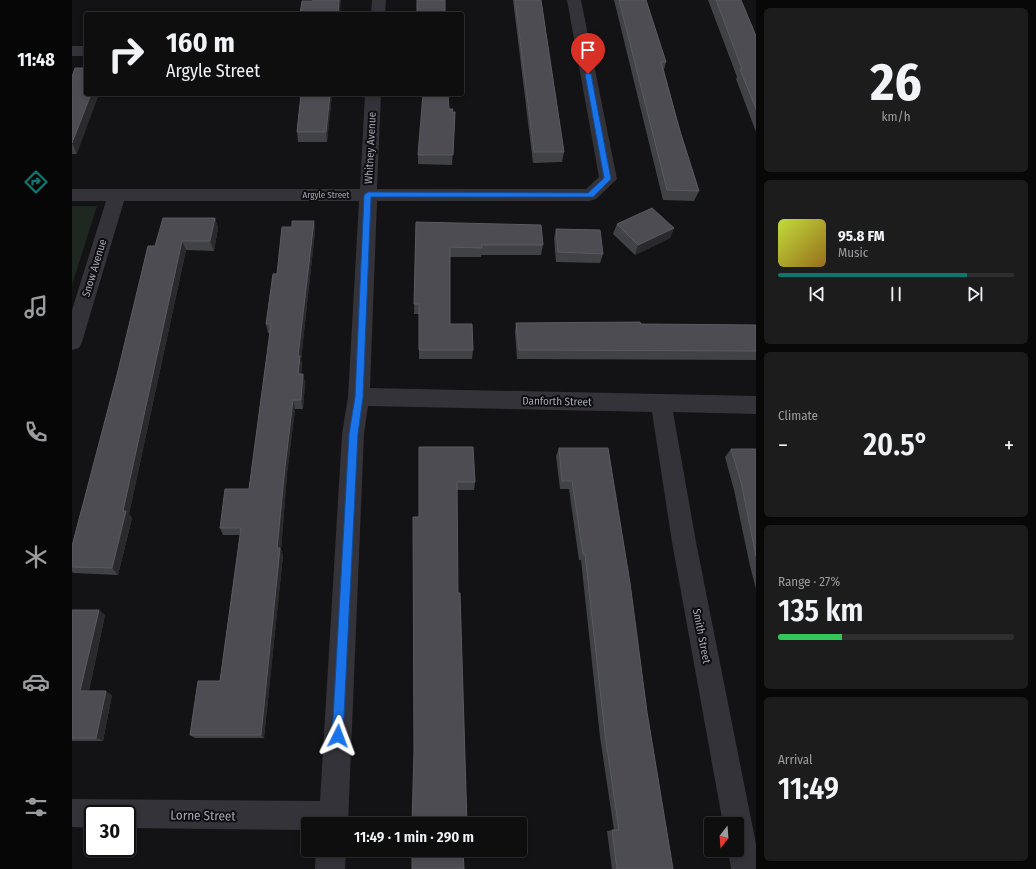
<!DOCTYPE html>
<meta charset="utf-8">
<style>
:root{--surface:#0e0e0f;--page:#1c1c1d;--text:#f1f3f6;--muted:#9b9c9e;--line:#2e2e2f;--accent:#0f766e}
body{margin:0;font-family:"Fira Sans Condensed",sans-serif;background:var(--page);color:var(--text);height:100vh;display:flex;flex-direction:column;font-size:15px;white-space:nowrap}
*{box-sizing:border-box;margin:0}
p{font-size:13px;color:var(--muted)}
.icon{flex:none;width:22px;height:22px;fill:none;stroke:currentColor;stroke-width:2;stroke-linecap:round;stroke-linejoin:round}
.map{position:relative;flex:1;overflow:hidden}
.details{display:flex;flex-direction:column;gap:8px;padding:8px;background:#080808;width:280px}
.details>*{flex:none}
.hud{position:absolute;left:12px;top:12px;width:380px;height:84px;border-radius:4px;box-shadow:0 2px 6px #0003,0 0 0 1px var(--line);background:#0e0e0f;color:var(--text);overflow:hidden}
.needle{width:26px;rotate:197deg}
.tools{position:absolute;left:632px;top:817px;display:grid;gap:8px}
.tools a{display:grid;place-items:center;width:40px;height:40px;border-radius:4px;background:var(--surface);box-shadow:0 2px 6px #0003,0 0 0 1px var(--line);font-size:20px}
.speed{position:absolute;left:12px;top:805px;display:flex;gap:8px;font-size:20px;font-weight:700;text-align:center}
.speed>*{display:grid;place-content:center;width:52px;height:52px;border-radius:50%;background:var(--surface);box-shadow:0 2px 6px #0003,0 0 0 1px var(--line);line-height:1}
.speed .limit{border:2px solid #111;border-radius:6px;background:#fff;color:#111}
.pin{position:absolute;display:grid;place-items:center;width:34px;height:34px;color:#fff;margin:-41px -17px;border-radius:50% 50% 50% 0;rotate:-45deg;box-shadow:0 0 4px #0007}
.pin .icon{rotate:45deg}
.me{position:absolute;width:44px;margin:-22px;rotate:3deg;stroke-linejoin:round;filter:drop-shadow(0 0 3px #0008)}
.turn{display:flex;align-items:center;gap:14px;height:84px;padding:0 16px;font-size:18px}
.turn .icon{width:52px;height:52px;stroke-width:2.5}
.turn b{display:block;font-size:28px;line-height:34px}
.big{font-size:30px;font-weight:600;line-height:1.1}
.details .widget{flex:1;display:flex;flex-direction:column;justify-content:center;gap:6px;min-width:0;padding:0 14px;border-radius:6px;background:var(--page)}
.details .dial{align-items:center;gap:0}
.dial b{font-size:52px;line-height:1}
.song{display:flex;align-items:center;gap:12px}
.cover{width:48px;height:48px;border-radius:6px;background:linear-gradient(135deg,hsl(70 70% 55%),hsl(40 70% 35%))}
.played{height:4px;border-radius:2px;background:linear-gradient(90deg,var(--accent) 80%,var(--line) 80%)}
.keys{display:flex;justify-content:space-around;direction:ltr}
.heat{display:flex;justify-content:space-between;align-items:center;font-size:22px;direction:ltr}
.charge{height:6px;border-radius:3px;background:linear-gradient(90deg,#34c759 27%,var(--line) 0)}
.trip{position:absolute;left:229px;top:817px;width:226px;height:40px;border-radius:4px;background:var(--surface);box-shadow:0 2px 6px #0003,0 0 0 1px var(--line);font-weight:600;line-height:40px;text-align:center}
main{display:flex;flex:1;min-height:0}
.dock{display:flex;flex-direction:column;width:72px;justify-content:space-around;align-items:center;background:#060606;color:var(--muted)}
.dock .icon{width:28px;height:28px}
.dock .selected{color:var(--accent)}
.dock b{font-size:18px;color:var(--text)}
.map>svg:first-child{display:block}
.green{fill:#1f2721}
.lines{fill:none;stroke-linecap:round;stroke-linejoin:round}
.street{fill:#343339;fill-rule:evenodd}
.wall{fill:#414246}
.shaded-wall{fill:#2a2a2d}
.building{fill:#4c4c52;stroke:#5a5a61}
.route{fill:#1a73e8;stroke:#114b97}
.labels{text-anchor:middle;stroke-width:4;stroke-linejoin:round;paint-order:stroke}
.far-street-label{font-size:9px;fill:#a4a6b4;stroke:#0e0d0f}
.street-label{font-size:11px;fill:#a4a6b4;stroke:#0e0d0f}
.near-street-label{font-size:13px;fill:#a4a6b4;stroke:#0e0d0f}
</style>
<main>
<nav class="dock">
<b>11:48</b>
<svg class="icon selected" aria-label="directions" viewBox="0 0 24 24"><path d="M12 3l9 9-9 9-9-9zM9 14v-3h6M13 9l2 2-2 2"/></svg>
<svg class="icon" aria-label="music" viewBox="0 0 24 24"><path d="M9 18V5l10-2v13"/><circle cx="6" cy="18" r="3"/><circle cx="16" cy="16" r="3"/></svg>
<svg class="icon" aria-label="phone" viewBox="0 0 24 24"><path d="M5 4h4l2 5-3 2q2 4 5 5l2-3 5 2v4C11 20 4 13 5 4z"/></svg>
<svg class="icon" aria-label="climate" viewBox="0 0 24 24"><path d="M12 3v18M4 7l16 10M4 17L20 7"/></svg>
<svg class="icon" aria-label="car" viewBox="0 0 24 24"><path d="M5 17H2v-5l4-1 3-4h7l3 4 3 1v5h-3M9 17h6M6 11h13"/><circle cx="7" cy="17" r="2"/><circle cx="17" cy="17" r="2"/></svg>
<svg class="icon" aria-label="filters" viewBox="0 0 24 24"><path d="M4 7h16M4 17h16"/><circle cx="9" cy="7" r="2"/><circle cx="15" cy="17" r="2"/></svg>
</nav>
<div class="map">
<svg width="684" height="869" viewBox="0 0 684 869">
<rect width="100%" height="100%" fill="#131214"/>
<path class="green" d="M 0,206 L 25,206 L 0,285 Z"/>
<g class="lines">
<path class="street" d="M 300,0 L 314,0 L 313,14 L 299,14 Z
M 495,0 L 509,0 L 545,179 L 524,199 L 518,201 L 305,201 L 298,388 L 684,396 L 684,414 L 601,412 L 624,542 L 684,844 L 684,869 L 659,869 L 656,850 L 665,850 L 665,824 L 651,824 L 600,542 L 580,412 L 296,406 L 292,434 L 276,824 L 236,824 L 236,830 L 55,828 L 55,814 L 21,814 L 21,828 L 0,827 L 0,799 L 248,801 L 270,434 L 276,397 L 287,201 L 52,201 L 10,342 L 7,348 L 0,350 L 0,310 L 34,201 L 0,201 L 0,189 L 288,189 L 293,94 L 309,94 L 305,189 L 514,189 L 527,177 Z
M 0,46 L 14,46 L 14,56 L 0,56 Z
M 244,850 L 274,850 L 273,869 L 243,869 Z"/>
</g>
<path class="wall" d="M 441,0 L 469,0 L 492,152 L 490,162 L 461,163 Z
M 542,0 L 574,0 L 594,62 L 592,70 L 608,131 L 627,191 L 622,201 L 591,200 Z
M 636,0 L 669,0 L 684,36 L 684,132 L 664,79 L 665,77 Z
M 0,77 L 5,154 L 0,154 Z
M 229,94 L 260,94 L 255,142 L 226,142 L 225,132 Z
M 377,109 L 380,112 L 383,112 L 380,165 L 346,164 L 346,155 Z
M 143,218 L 146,228 L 142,251 L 114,250 L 57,514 L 60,518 L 46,575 L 2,573 L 0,572 L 0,546 L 45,375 L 83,246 Z
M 242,221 L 243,231 L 229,360 L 230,365 L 229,374 L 231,374 L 233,383 L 231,409 L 223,409 L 215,474 L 209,550 L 211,555 L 192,738 L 123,738 L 118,735 L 148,681 L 168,535 L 151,535 L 148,528 L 177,489 L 198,333 L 196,333 L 194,324 L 205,274 Z
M 344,222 L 471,245 L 469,255 L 409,255 L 409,257 L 378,257 L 378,324 L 401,350 L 400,359 L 347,359 L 347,314 L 342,314 Z
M 545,224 L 602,228 L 598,238 L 563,255 L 541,234 Z
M 484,229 L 531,254 L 528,263 L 484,262 L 482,239 Z
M 444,323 L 569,324 L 684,325 L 684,360 L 445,359 L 443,332 Z
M 347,447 L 403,482 L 402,490 L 385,490 L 347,517 Z
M 487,448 L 536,448 L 575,712 L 601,869 L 540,869 L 535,831 L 542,830 L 528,737 L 509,560 L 507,560 L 497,489 L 488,489 L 484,456 Z
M 659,449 L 684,449 L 684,589 L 678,566 L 662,490 L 653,457 Z
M 0,610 L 33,615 L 17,691 L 40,695 L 31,741 L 0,741 Z"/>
<path class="shaded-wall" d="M 267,0 L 269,0 L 268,14 L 266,14 Z
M 19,94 L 27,94 L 5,154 L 0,143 Z
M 258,94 L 260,94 L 255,142 L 254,132 Z
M 143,218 L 146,228 L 142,251 L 138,241 Z
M 242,221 L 243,231 L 229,360 L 230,365 L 228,383 L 226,374 L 226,356 Z
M 602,228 L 598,238 L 563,255 L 566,245 Z
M 110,241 L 114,250 L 57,514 L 60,518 L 46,575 L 40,568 L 51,511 Z
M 231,374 L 233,383 L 231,409 L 229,400 Z
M 221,400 L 223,409 L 215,474 L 209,550 L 211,555 L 192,738 L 189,735 L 213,467 Z
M 27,610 L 33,615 L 16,695 L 8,691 Z
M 34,691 L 40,695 L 31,741 L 24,738 Z"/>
<path class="building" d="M 241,0 L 267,0 L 266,14 L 228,14 L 230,1 L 241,1 Z
M 345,0 L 373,0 L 373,14 L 345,14 Z
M 443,0 L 469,0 L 492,152 L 462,152 Z
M 547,0 L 574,0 L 594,62 L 589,62 L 608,131 L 627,191 L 595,190 Z
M 644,0 L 669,0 L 684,36 L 684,109 L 668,69 L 670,69 Z
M 3,68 L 14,68 L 14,94 L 19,94 L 0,143 L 0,77 Z
M 229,94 L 258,94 L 254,132 L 225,132 Z
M 351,94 L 376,94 L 377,109 L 381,109 L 380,112 L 383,112 L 381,155 L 346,155 Z
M 580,208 L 602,228 L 566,245 L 545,224 Z
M 91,218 L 143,218 L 138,241 L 110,241 L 51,511 L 54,511 L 40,568 L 0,567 L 0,546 L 45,375 L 76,246 L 83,246 Z
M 220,221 L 242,221 L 226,356 L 228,356 L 226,374 L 231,374 L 229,400 L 221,400 L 213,467 L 205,548 L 208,548 L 189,735 L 118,735 L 126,681 L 148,681 L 169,528 L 148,528 L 153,489 L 177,489 L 199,324 L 194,324 L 201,274 L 205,274 L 210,227 L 220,227 Z
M 344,222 L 469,225 L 471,245 L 409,245 L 410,248 L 378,247 L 378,324 L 400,324 L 401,350 L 347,350 L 347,304 L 342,304 Z
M 484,229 L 528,230 L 531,254 L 486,252 Z
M 568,322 L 569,324 L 684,325 L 684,351 L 447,350 L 444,323 Z
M 347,447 L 401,447 L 403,482 L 385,482 L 386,593 L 388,593 L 395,824 L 340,824 L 342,751 L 341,517 L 347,517 Z
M 487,448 L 536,448 L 558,583 L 575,712 L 601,869 L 545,869 L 540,830 L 547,830 L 533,734 L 513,554 L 511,554 L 500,481 L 490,481 Z
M 659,449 L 684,449 L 684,556 L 669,482 Z
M 0,610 L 27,610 L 8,691 L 34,691 L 24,738 L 0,738 Z
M 340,850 L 391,850 L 392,869 L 340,869 Z"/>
<path class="route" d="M 516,73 L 519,74 L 539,179 L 521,197 L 299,197 L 291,397 L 286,434 L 271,736 L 270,740 L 266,742 L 262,740 L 260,736 L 277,434 L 283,397 L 292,195 L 296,192 L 516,193 L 532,178 L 513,74 Z"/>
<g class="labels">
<g class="far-street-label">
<text x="254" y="198">Argyle Street</text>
</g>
<g class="street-label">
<text transform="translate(298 148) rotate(-87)" y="4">Whitney Avenue</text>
<text transform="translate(22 268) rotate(-73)" y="4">Snow Avenue</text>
<text transform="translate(485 401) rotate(1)" y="4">Danforth Street</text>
<text transform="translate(630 636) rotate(79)" y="4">Smith Street</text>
</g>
<g class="near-street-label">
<text transform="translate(131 815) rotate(1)" y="5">Lorne Street</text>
</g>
</g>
</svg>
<div class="tools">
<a><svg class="needle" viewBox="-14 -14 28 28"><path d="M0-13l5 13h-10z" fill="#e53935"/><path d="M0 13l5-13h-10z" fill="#9b9c9e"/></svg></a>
</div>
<div class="speed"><div class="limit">30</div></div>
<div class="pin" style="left:516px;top:74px;background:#d93025"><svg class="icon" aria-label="arrive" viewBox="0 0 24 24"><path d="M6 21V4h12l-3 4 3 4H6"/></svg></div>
<svg class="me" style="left:266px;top:736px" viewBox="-20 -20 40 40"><path d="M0-17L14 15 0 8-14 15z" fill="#1a73e8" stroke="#fff" stroke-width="4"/></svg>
<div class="trip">11:49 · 1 min · 290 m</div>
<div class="hud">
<div class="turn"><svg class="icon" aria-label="right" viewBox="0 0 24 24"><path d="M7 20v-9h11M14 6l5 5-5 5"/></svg><div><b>160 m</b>Argyle Street</div></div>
</div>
</div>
<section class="details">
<div class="widget dial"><b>26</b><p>km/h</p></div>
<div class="widget">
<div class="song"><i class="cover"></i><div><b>95.8 FM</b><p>Music</p></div></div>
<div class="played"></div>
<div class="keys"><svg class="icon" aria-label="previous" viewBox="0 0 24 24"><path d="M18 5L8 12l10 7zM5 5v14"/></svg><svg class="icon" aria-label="pause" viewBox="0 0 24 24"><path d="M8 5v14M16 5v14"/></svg><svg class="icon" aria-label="next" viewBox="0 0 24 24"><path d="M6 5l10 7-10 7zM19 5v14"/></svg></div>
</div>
<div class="widget"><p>Climate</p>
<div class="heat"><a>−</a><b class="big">20.5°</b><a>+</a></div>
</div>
<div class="widget"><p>Range · 27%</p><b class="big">135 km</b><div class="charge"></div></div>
<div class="widget"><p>Arrival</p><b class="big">11:49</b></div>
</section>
</main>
